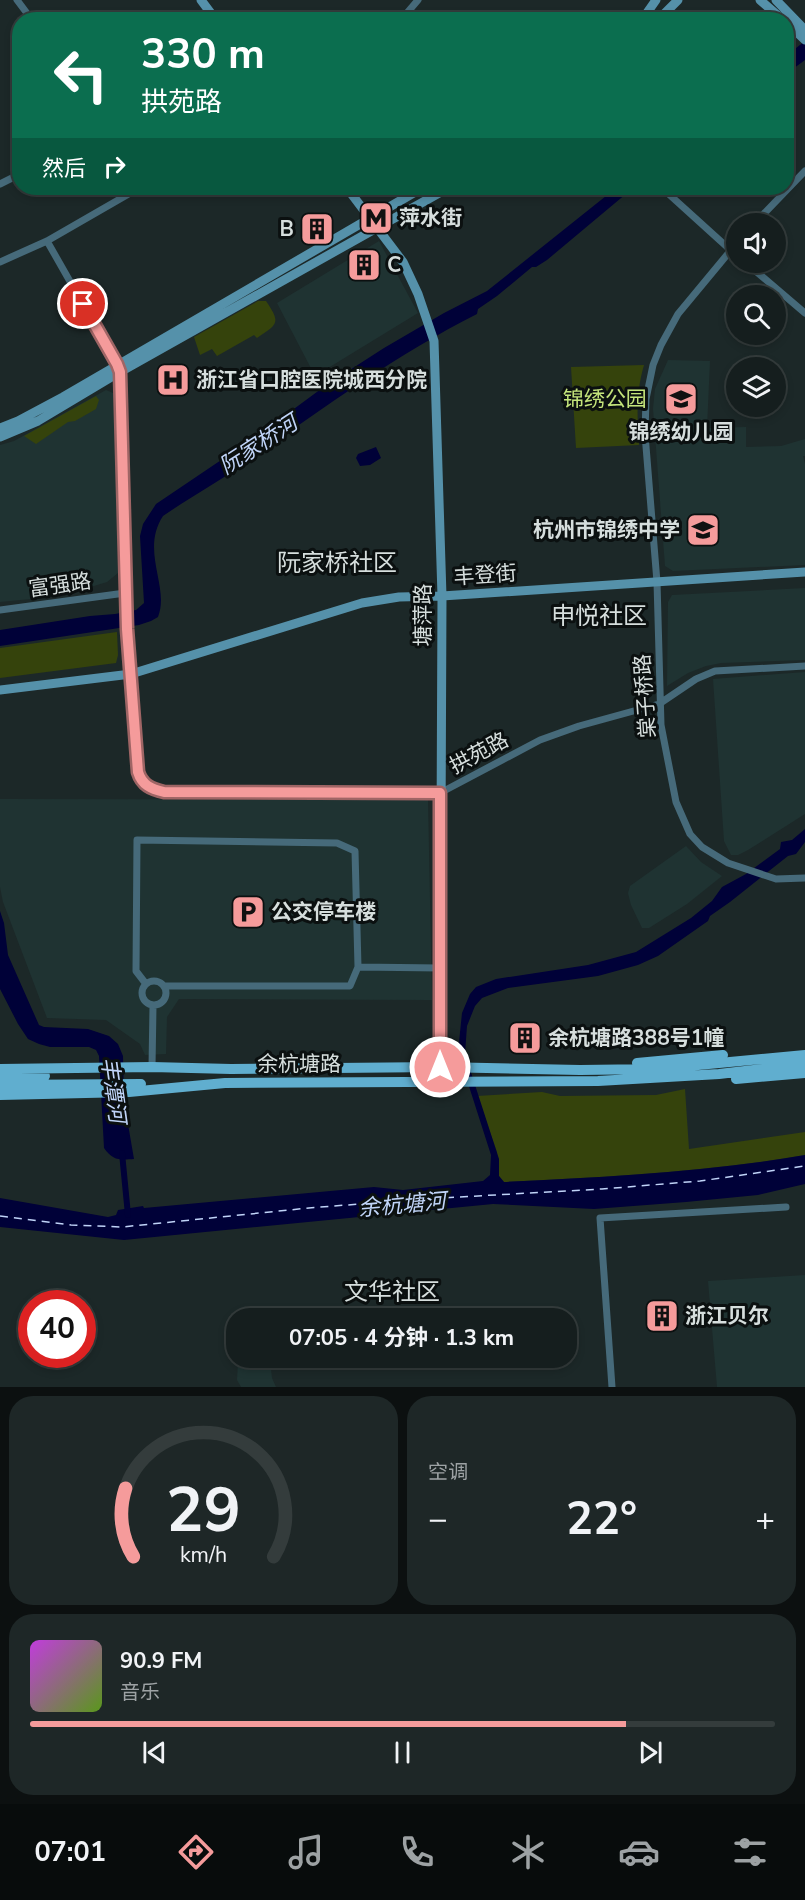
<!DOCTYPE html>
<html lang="zh">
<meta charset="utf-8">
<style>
:root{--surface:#151e1e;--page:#1e2727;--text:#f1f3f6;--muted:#9da2a4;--line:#343c3c;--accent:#f59b9b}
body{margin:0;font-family:"Nunito Sans","Noto Sans SC",sans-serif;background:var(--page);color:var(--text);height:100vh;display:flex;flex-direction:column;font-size:22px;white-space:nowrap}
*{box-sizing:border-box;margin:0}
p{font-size:20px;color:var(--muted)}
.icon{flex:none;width:33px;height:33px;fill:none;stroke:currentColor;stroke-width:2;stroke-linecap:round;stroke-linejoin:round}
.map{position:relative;height:1387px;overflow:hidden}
.details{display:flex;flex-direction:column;gap:9px;padding:9px;background:#0c1010;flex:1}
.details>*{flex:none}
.top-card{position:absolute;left:12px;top:12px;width:782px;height:183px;border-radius:24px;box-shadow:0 3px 9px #0003,0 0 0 2px var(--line);background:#0b6e4f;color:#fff;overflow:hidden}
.controls{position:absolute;left:726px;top:213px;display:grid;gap:12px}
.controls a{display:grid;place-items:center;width:60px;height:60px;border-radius:50%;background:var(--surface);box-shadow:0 3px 9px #0003,0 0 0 2px var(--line);font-size:30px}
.speed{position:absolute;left:18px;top:1290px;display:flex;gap:12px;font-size:30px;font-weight:700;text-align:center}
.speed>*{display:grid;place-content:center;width:78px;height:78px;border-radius:50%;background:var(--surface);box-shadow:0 3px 9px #0003,0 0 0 2px var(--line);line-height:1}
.speed .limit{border:9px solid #d22;background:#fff;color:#111}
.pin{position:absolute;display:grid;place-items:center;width:51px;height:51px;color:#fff;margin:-26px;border:3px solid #fff;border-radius:50%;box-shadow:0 2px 6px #0007}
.me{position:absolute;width:66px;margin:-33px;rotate:0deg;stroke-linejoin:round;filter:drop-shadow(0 0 4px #0008)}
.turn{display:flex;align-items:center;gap:21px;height:126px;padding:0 30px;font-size:27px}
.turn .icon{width:78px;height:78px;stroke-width:2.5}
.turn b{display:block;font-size:42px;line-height:51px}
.then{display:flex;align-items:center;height:57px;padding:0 30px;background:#0003;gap:12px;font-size:22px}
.big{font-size:45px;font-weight:700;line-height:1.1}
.details .tile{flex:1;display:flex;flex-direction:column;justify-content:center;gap:9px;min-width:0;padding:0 21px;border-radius:24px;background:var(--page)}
.details .dial{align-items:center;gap:0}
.dial svg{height:156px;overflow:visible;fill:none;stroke:var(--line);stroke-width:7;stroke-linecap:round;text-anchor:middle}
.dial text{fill:var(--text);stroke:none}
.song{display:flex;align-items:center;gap:18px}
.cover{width:72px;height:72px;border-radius:9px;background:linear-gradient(135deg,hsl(290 70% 55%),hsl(90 70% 35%))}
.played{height:6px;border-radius:3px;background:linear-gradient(90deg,var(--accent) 80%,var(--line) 80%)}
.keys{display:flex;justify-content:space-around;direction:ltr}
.heat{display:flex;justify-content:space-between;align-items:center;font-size:33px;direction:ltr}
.details .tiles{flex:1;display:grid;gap:9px;grid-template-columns:1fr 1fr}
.tile:last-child{grid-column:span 2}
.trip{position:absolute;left:226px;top:1308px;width:351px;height:60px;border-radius:24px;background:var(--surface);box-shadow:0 3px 9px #0003,0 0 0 2px var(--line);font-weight:700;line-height:60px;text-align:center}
.tabs{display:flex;height:96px;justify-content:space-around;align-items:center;background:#080c0c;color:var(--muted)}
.tabs .icon{width:42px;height:42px}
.tabs .current{color:var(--accent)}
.tabs b{font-size:27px;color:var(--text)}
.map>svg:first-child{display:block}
.built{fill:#1f3332}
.green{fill:#35430c}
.water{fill:#000138}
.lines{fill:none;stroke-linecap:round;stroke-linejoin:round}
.canal{stroke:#000138;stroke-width:6}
.ferry{stroke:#c0d4f8;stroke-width:1.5;stroke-dasharray:8 6;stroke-linecap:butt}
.street{stroke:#466a7a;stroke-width:7}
.secondary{stroke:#5591aa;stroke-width:9}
.primary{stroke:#60aecf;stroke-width:10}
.route-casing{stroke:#9f6565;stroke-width:15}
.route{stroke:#f59b9b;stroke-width:10}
.labels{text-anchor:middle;stroke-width:6;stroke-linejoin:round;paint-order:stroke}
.poi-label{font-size:21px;font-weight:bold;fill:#d6dedd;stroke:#0b1010;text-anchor:start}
.park-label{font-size:21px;fill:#c4e47b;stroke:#0b1010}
.street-label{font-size:21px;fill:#d6dedd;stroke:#0b1010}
.water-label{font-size:22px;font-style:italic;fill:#c0d4f8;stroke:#0b1010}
.quarter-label{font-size:24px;fill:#d6dedd;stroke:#0b1010}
</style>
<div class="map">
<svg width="805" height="1387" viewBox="0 0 805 1387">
<rect width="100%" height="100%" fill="#1c2828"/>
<path class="built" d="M 379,241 L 418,313 L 315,376 L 277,303 Z
M 668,360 L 710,361 L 707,428 L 746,427 L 746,447 L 781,446 L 805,439 L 805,456 L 803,456 L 805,464 L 805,565 L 673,571 L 665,566 L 653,409 L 655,389 Z
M 106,390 L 113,393 L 115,400 L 118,573 L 107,582 L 77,591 L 41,598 L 0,602 L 0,445 L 14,441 Z
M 805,588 L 805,660 L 721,663 L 706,666 L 688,673 L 667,686 L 668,602 L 672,595 Z
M 805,672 L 805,814 L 748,850 L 738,855 L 731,855 L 724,841 L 713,679 Z
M 0,799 L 428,800 L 432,1000 L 179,999 L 167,1017 L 166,1054 L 145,1055 L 140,1044 L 106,1020 L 47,1018 L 3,902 L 0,887 Z
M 686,846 L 701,862 L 722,876 L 687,904 L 649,928 L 642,928 L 631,905 L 628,893 L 630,886 Z
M 805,1275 L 805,1387 L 717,1387 L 708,1281 Z
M 270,1360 L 272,1378 L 276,1387 L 241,1387 L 237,1380 L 238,1361 Z"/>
<path class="green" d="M 258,301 L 266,301 C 281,323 278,324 257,338 L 254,335 L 217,356 L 212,349 L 200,355 L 194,337 Z
M 644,365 C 636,392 637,417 639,445 L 576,448 L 571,367 Z
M 96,396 L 99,400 L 96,409 L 75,421 L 68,422 L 36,444 L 24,436 Z
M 117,632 L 118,655 L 116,663 L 0,678 L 0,648 Z
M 685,1089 L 689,1149 L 805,1132 L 805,1155 C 707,1172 603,1177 504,1182 L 499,1176 L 497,1152 L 477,1096 L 542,1092 L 560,1096 L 656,1095 Z"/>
<path class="water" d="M 805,41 L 805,60 L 786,74 L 786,56 Z
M 616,188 L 633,188 L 547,260 L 536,267 L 532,267 L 497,296 L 478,309 L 477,314 C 398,354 324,407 251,459 C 223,479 192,496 163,516 C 140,551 170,587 158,617 L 151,621 L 139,625 L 0,646 L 0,630 L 90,616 L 115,614 L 136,610 L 144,603 L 140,536 L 143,524 L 156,504 L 264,431 L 325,386 L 384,348 L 444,313 L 487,291 Z
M 376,447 L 381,458 L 370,465 L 360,466 L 356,458 L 358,454 Z
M 805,829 L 805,842 L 796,854 L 788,856 L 730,902 L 710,916 L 708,921 L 658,956 L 638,965 L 598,976 L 508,988 L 482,998 L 475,1006 L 467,1026 L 465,1054 L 499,1159 L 499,1176 L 504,1182 C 603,1177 707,1172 805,1155 L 805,1184 L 758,1195 L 686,1202 L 594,1209 L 493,1204 L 124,1240 L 0,1227 L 0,1198 L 108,1217 L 116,1215 L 118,1210 L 143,1206 L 144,1208 L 374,1187 L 403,1190 L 483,1181 L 490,1175 L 491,1155 L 458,1052 L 462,1013 L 470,994 L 476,987 L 496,979 L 588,965 L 636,952 L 691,918 L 712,901 L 722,887 L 746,874 L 780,849 L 781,842 L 792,840 Z
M 0,911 L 4,923 L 8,955 L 39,1025 L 44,1027 L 88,1029 L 109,1036 L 118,1044 L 123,1056 L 124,1101 L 134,1159 C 120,1160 113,1161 104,1148 L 99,1056 L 96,1050 L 89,1047 L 50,1047 L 39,1044 L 28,1039 L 18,1024 L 0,989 Z"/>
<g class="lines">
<path class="canal" d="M 122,1153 L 128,1215"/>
<path class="ferry" d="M 0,1216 L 71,1225 L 122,1227 L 309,1208 L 423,1199 L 602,1189 L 700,1181 L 805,1166"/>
<path class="street" d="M 17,0 L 32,20
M 401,20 L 418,0
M 0,184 L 20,174
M 662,188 L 736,255
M 754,224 L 805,171
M 47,241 L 117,364 L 120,372 L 127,629 L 138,772 C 143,789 158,792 174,793 L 440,793 L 540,740 L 579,726 L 659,704 L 696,679 L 715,671 L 805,666
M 736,244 L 678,314 L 661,345 L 653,365 L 646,399 L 645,434 L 657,582 L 661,725 L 676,802 L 690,834 L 702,847 L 728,863 L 776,879 L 805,878
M 0,262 L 47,241 L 139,188
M 745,262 L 805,313
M 0,610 L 125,593
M 358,967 L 440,968
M142 993a12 12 0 1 1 24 0a12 12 0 1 1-24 0Z
M 146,984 L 136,971 L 137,840 L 337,843 L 355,851 L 358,967 L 350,986 L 164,986
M 152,1067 L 153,1006
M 612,1387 L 600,1218 L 786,1207"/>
<path class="secondary" d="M 201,0 L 216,20
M 760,0 L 783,20
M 776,0 L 805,30
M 642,20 L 656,0
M 658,20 L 678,0
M 786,22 L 805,40
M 347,188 L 403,262 L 418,294 L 434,341 L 442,596 L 440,1067
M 0,428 L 18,421 L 63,397 L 422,188
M 0,437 L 38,421 L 120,372 L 448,188
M 0,690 L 131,674 L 362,603 L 399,597 L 442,596 L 805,572"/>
<path class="primary" d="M 637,1063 L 723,1055
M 0,1069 L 152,1067 L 231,1069 L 440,1067 L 580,1070 L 656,1069 L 805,1055
M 0,1077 L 45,1076
M 736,1079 L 805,1073
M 0,1085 L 141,1084
M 0,1095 L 129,1092 L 225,1083 L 598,1081 L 719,1074 L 805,1064"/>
</g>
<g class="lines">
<defs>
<path id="route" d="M 83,304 L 117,364 L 120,372 L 127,629 L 138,772 C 142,785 151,789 164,792 L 440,793 L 440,1067"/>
</defs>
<use href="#route" class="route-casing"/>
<use href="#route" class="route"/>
</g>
<defs>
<symbol id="metro-square" viewBox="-11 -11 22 22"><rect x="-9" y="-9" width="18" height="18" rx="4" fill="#f59b9b" stroke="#0b1010"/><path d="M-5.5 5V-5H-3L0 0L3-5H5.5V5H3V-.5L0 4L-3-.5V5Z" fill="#111"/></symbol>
<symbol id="building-square" viewBox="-11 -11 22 22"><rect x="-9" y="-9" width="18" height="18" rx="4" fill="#f59b9b" stroke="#0b1010"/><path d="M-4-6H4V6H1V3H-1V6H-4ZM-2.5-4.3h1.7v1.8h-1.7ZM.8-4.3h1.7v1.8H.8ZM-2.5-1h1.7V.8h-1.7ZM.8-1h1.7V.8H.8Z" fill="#111"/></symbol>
<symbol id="hospital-square" viewBox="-11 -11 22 22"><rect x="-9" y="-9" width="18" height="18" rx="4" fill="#f59b9b" stroke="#0b1010"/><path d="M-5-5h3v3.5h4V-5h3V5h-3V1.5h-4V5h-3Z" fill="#111"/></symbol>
<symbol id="school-square" viewBox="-11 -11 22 22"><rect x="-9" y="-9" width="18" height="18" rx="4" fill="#f59b9b" stroke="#0b1010"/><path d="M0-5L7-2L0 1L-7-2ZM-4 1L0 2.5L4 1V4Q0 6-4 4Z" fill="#111"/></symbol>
<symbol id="parking-square" viewBox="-11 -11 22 22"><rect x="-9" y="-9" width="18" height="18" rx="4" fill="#f59b9b" stroke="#0b1010"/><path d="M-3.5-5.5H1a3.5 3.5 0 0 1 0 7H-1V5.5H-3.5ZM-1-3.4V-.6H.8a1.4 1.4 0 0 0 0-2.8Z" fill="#111"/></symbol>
</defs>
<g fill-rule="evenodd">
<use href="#metro-square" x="357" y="199" width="38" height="38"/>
<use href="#building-square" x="298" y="210" width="38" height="38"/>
<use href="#building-square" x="345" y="246" width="38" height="38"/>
<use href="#hospital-square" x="154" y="361" width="38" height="38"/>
<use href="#school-square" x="662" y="380" width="38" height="38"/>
<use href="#school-square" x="684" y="511" width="38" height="38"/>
<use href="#parking-square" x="229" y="893" width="38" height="38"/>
<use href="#building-square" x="506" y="1019" width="38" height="38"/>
<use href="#building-square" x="643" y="1297" width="38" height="38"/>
</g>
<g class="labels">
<g class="poi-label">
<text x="399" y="225">萍水街</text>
<text x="294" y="236" text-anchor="end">B</text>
<text x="387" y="272">C</text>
<text x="196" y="387">浙江省口腔医院城西分院</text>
<text x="681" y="439" text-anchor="middle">锦绣幼儿园</text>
<text x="680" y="537" text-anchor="end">杭州市锦绣中学</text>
<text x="271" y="919">公交停车楼</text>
<text x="548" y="1045">余杭塘路388号1幢</text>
<text x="685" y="1323">浙江贝尔</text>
</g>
<g class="park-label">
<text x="605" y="406">锦绣公园</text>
</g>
<g class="street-label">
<text transform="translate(485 575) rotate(-4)" y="7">丰登街</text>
<text transform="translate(60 585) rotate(-8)" y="7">富强路</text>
<text transform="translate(423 615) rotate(-90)" y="7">塘萍路</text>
<text transform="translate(645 696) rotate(-94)" y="7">棠子桥路</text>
<text transform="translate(479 753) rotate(-28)" y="7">拱苑路</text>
<text x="299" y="1071">余杭塘路</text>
</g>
<g class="water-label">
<text transform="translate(258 444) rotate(-33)" y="8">阮家桥河</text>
<text transform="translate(114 1090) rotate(82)" y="8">丰潭河</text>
<text transform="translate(402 1204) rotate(-5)" y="8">余杭塘河</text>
</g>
<g class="quarter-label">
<text x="337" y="571">阮家桥社区</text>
<text x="599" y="624">申悦社区</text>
<text x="392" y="1300">文华社区</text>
</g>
</g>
</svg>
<div class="controls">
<a><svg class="icon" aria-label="sound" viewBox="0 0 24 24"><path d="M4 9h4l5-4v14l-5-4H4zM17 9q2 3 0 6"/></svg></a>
<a><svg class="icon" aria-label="search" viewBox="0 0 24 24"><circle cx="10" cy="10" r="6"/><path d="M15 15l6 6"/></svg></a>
<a><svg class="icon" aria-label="layers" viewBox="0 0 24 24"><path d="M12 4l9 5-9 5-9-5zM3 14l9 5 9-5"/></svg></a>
</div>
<div class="speed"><div class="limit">40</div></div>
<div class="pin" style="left:83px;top:304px;background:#d93025"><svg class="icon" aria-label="arrive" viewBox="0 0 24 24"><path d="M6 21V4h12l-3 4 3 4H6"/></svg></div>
<svg class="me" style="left:440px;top:1067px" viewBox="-20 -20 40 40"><circle r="17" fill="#f59b9b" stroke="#fff" stroke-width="3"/><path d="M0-11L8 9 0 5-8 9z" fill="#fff"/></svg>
<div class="trip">07:05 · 4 分钟 · 1.3 km</div>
<div class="top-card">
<div class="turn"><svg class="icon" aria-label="left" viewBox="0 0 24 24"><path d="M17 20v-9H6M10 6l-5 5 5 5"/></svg><div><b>330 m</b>拱苑路</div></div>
<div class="then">然后<svg class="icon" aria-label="right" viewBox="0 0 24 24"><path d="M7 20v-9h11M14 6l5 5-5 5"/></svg></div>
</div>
</div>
<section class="details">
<div class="tiles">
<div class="tile dial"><svg viewBox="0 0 100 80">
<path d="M14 69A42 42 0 1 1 86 69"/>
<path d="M14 69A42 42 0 0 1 10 34" stroke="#f59b9b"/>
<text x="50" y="56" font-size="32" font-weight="700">29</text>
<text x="50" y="72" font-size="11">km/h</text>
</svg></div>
<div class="tile"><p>空调</p>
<div class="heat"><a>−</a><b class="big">22°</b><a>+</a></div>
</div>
<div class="tile">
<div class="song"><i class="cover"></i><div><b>90.9 FM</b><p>音乐</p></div></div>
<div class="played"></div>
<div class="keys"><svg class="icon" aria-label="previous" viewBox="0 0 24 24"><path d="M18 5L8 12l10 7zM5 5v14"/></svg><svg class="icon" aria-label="pause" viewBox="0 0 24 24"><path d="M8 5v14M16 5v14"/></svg><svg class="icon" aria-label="next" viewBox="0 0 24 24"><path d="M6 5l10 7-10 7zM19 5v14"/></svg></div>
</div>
</div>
</section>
<nav class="tabs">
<b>07:01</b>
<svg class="icon current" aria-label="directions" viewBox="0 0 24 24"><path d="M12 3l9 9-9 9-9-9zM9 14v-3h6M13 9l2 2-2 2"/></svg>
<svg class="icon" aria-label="music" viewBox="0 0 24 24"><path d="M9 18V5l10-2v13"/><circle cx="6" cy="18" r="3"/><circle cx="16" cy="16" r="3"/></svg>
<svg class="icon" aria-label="phone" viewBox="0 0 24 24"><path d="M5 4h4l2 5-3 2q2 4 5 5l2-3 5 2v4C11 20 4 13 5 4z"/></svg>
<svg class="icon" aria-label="climate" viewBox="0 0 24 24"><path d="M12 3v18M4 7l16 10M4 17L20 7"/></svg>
<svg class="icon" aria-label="car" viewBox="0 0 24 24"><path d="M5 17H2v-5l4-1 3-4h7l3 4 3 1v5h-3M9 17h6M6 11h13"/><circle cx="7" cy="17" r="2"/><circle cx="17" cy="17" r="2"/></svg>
<svg class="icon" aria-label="filters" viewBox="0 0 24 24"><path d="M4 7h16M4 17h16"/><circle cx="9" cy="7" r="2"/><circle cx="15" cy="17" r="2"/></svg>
</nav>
